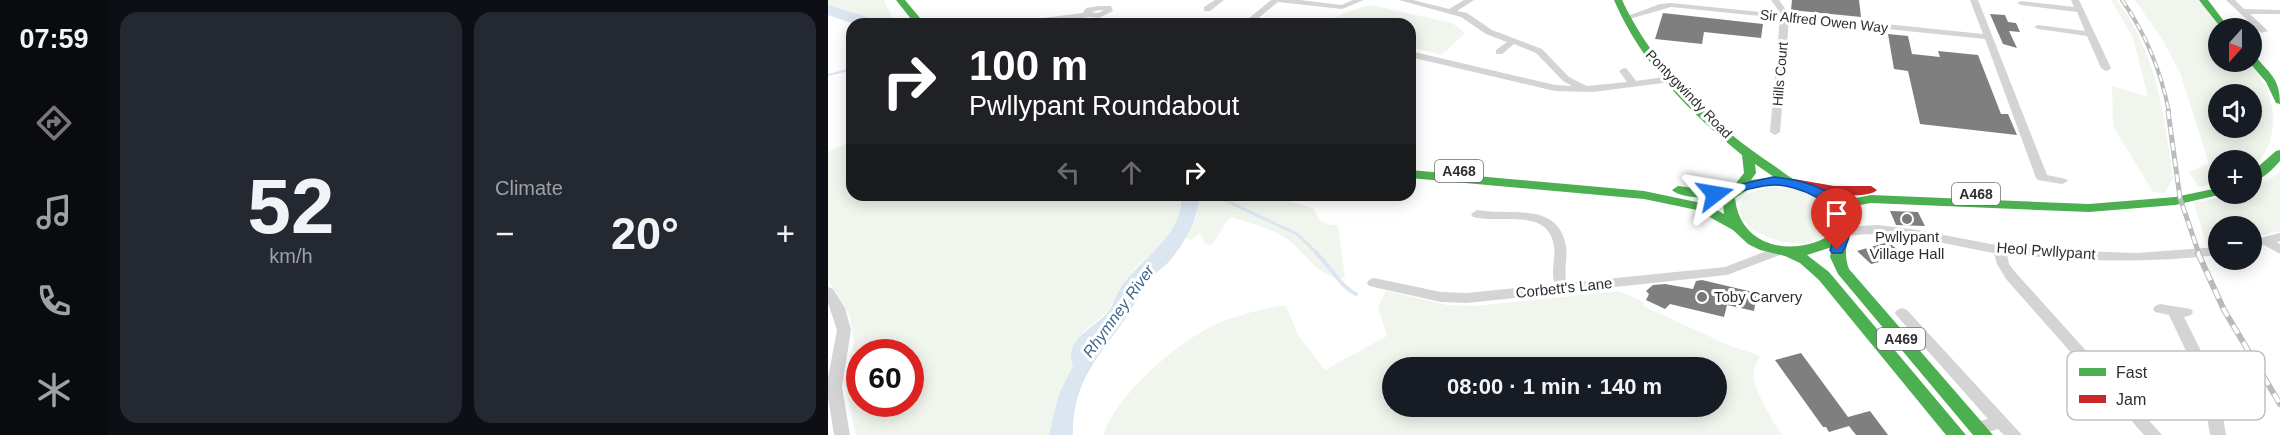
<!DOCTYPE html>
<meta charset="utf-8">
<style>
:root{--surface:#171b24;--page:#242831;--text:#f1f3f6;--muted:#9ea1a6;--accent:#787878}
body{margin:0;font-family:Arial,sans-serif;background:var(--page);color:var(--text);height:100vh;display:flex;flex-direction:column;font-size:22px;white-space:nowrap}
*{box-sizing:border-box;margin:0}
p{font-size:20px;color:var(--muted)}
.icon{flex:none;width:33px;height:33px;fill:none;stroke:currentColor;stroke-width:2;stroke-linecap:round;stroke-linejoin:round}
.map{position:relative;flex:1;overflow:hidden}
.side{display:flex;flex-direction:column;gap:12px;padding:12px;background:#0d0f14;width:720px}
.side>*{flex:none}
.top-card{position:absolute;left:18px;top:18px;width:570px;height:183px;border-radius:18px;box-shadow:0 3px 15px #0003;background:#202124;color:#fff;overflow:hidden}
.needle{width:39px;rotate:201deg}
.controls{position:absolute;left:1380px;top:18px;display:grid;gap:12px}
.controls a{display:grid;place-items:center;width:54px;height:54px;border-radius:50%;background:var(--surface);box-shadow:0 3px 15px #0003;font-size:30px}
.speed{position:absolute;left:18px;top:339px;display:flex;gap:12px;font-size:30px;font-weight:700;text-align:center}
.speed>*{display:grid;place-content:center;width:78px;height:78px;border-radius:50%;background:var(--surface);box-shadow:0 3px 15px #0003;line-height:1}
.speed .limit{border:9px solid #d22;background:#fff;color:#111}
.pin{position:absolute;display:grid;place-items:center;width:51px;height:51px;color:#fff;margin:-62px -26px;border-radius:50% 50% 50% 0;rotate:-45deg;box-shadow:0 0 6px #0007}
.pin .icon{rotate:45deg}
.me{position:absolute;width:66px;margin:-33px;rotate:76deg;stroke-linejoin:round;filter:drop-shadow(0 0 4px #0008)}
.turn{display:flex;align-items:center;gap:21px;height:126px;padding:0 24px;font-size:27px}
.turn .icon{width:78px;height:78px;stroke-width:2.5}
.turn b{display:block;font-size:42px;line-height:51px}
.lanes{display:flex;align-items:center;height:57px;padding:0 24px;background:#0003;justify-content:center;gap:30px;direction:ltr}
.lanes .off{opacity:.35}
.big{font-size:45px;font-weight:700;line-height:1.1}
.side .widget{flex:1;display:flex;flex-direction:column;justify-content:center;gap:9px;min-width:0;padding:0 21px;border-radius:18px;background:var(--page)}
.side .dial{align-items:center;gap:0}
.dial b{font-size:78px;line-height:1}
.heat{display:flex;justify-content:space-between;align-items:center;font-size:33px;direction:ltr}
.side .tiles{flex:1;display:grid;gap:12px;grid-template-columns:repeat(2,1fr)}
.trip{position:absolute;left:554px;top:357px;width:345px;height:60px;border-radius:30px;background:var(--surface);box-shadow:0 3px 15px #0003;font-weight:700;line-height:60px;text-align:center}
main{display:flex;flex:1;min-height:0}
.menu{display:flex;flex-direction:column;width:108px;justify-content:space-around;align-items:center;background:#090b0e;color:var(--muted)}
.menu .icon{width:42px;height:42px}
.menu .selected{color:var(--accent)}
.menu b{font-size:27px;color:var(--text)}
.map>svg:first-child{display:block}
.green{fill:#f0f5ed;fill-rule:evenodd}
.water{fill:#dbe6f1}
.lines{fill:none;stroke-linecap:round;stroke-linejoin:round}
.stream-far2{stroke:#dbe6f1;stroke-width:2}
.stream-far1{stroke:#dbe6f1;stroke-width:3}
.stream{stroke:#dbe6f1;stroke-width:4}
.building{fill:#7f7f7f}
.street{fill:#d4d4d4;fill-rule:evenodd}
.fast{fill:#4caf50;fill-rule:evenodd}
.jam{fill:#c62828;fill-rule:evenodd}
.rail-far2-casing{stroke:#bbb;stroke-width:4}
.rail-far1-casing{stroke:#bbb;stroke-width:5}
.rail-casing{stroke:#bbb;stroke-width:6}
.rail-far2{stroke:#fff;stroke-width:2;stroke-dasharray:7;stroke-linecap:butt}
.rail-far1{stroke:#fff;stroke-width:3;stroke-dasharray:8;stroke-linecap:butt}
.rail{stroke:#fff;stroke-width:4;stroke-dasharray:10;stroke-linecap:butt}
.route{fill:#1a73e8;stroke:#114b97;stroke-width:1.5}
.poi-dot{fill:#787878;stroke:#fff;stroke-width:2}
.labels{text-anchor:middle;stroke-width:6;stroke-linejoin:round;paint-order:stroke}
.far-street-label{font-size:14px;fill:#2f2f2f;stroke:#fff}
.shield{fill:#fff;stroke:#6d6d6d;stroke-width:1.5}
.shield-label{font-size:14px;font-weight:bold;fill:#2f2f2f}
.poi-label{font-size:15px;fill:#2f2f2f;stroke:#fff}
.street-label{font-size:15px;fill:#2f2f2f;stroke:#fff}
.water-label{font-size:16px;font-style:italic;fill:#40698f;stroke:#fff}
.key{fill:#fff;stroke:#c1c1c1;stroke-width:1.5}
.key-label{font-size:16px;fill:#2f2f2f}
</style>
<main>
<nav class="menu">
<b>07:59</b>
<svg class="icon selected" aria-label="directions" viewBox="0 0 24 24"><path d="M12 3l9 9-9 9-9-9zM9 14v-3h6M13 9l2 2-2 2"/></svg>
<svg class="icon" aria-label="music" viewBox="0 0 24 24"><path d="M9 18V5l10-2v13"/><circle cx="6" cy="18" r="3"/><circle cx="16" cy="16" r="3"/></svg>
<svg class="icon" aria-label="phone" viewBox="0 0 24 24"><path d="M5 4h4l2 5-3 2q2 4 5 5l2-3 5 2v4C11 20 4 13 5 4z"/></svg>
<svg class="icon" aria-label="climate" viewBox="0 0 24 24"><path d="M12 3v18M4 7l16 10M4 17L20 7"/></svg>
</nav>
<section class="side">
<div class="tiles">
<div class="widget dial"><b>52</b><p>km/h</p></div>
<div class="widget"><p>Climate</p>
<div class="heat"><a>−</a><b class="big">20°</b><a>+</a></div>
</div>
</div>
</section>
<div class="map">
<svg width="1452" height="435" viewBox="0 0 1452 435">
<rect width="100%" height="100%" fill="#fff"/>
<path class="green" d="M 0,0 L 56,0 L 67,24 L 50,24 L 39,17 L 0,5 Z
M 1283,0 L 1289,0 C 1330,56 1335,112 1345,178 L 1337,193 L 1325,192 L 1285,126 L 1284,86 L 1320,97 L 1305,38 Z
M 1307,0 L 1371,0 L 1393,28 L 1390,28 L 1390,62 L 1422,62 C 1443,90 1452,116 1439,149 C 1434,156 1430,163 1424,167 L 1424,160 L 1390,160 L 1390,182 L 1371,187 L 1361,172 L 1381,164 L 1352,72 L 1335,41 ZM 1390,94 L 1424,94 L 1424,128 L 1390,128 Z
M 543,5 L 624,23 L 637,33 L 614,55 L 582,47 L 582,24 L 493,24 L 521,11 Z
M 24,141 L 24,195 L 350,195 L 353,198 L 350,220 L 335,243 L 308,267 L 292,288 L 280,311 L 255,332 L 243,373 L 231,394 L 221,435 L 28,435 L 16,381 L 26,342 L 22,316 L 0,279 L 0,152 ZM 32,352 L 82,352 L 82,404 L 32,404 Z
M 1452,172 L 1452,231 L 1424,238 L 1424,226 L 1390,226 L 1390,244 L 1379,247 L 1366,203 L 1408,194 L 1424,194 L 1424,187 L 1441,180 Z
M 946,187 C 1036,193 1012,265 940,237 C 929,233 916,226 913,214 C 906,194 931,189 946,187 Z
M 370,195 C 410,195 449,194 486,209 L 491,220 L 503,225 L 510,225 L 517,278 C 489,280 476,249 456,237 C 440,227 421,223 403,217 C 393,226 392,236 383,245 L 377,243 L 372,233 L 363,240 L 356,237 L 369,216 Z
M 558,291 L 619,305 L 647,306 L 791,291 L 816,302 L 815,306 L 898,344 L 932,356 C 930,360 927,365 926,369 C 922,385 945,421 954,435 L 275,435 C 289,395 344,347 382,327 C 404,316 434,309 458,305 L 470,335 L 497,370 L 559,336 L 550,307 ZM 564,368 L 888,368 L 888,406 L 564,406 Z"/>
<path class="water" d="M 0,5 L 39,17 L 50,24 L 27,24 L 0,15 Z
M 350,195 L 370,195 C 373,214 357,242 344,258 C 338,266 328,272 321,280 C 313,291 307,304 299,316 C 271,357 244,381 245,435 L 221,435 L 231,394 L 245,366 C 235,340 266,328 280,312 C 285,305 288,295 293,287 C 313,257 353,238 353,199 Z"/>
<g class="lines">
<path class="stream-far2" d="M 0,75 L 24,69"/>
<path class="stream-far1" d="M 386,195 L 469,234 L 490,254"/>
<path class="stream" d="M 488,253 C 501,265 514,288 528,294"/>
</g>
<path class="building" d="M 964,0 L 1031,0 L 1033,17 L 963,10 Z
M 835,13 L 935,24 L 933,38 L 876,32 L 874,44 L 827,39 Z
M 1162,14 L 1177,15 L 1180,22 L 1188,23 L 1192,32 L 1181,31 L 1189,48 L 1175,44 Z
M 1060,34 L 1080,36 L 1084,54 L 1112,57 L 1110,51 L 1150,55 L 1173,114 L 1180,114 L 1189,135 L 1092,124 L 1080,71 L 1066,69 Z
M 1062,211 L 1090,212 L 1097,226 L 1068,225 Z
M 1060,242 L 1070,250 L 1049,256 L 1055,261 L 1043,264 L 1029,251 Z
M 874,280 L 929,293 L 926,311 L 899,305 L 896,317 L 842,304 L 837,309 L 818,300 L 821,294 L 818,291 L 825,285 L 837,284 L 865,289 L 868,281 Z
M 973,353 L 1020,417 L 1042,411 L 1060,435 L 1028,435 L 1021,426 L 1001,432 L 998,427 L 995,427 L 947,360 Z"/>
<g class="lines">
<path class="street" d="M 387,0 L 396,0 L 382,11 L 376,11 L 376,7 Z
M 443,0 L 472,0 L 513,5 L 525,0 L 536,0 L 514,9 L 450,2 L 423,24 L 414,24 Z
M 571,0 L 585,0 L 621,9 L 636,0 L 646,0 L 629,11 L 639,13 L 664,30 L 714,49 L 741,77 L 759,86 L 799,82 L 791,71 L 796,68 L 799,69 L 808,81 L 843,76 L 848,79 L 843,82 L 765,92 L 727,91 L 582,57 L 582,51 L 727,85 L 744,86 L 735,81 L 708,53 L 686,44 L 674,54 L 668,54 L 668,50 L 679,42 L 658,34 L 633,17 Z
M 943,0 L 951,0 L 961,14 L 1155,34 L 1142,0 L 1150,0 L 1219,175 L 1238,179 L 1240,181 L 1234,184 L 1210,180 L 1208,178 L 1157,39 L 961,19 L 952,132 L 947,135 L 942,132 L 952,18 L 843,7 L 798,20 L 794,18 L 832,4 L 843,3 L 953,14 Z
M 1243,0 L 1251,0 L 1283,68 L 1281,70 L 1278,71 L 1273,68 L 1259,36 L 1210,29 L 1206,27 L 1210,25 L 1257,31 L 1249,12 L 1193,5 L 1189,3 L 1193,1 L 1246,7 Z
M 1398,0 L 1407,0 L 1416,9 L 1452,10 L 1452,14 L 1422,14 L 1440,31 L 1433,33 Z
M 271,6 L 283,6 L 285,11 L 271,18 L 261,17 L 205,24 L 180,24 L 184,22 L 255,13 L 258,8 ZM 271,10 L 276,10 L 270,13 L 263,12 Z
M 649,210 C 682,216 730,201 738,246 C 740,259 735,270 739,283 L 897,267 L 949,247 L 953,246 L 959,250 L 957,253 L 899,275 L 639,303 L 613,302 L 541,286 L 539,283 L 541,280 L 546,278 L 613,292 L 639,293 L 727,284 C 722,271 728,260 726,246 C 720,207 673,224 645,217 L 643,214 Z
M 1050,225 L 1090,230 L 1168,245 L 1222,250 L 1308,253 L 1390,247 L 1390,255 C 1320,263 1249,262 1179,254 L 1181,264 L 1188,273 L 1334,435 L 1316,435 L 1178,279 L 1169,264 L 1166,253 C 1116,245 1066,227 1015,237 L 1009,233 L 1011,230 L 1031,226 Z
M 1452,233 L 1452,241 L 1449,242 L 1452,244 L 1452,254 L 1436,245 L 1424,248 L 1424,240 Z
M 0,287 L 5,289 L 17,308 L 23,330 L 14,387 L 22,435 L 6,435 L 0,397 L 0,378 L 9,330 L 0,303 Z
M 1332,304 L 1363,309 L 1365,312 L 1363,315 L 1356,317 L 1389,383 L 1398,435 L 1382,435 L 1373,383 L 1341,315 L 1327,312 L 1325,309 L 1327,306 Z
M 1074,308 L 1079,310 L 1194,435 L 1176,435 L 1170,429 L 1150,435 L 1144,433 L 1142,428 L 1144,423 L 1160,419 L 1069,316 L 1067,313 L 1069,310 Z"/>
<path class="fast" d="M 68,0 L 77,0 L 97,24 L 87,24 Z
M 786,0 L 794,0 C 826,68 885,126 948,167 C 955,172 963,179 971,181 C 988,188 1002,191 1015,205 L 1018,200 L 1043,195 L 1261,204 L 1347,197 L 1390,188 L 1390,194 L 1395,194 L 1347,205 L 1261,212 L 1043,203 L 1027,206 L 1020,216 C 1027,235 1012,246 1021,269 L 1165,435 L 1145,435 L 1010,274 L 1002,257 L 1004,247 L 979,255 L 1001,272 L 1138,435 L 1118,435 L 991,280 L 972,263 L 957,256 L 932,250 L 920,244 L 905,230 L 869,210 L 816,199 L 582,178 L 582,170 L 816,191 L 878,204 L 896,214 L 894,196 C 880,198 854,199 844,190 L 850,186 L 882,190 L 905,187 L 916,173 L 914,155 C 861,112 813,63 786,0 ZM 927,164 L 946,177 L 923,180 L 928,173 ZM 935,185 C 965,183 1009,195 1008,231 C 971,259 912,250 907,198 L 921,189 Z
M 1371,0 L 1380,0 L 1401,28 L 1393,28 Z
M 1424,56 L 1428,57 C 1443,75 1452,79 1452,104 L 1448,103 L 1438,82 L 1421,62 L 1424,62 Z
M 1452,150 L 1452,161 C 1445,169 1434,180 1424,182 L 1424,172 L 1448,151 Z"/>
<path class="jam" d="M 966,179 L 1006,186 L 1043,186 L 1049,190 C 1037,202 979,190 961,186 L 960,183 L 961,180 Z"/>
<defs>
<path id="rail-far2" d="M 1294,0 C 1318,34 1333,71 1341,112"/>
<path id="rail-far1" d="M 1340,111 L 1352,198 L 1371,254"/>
<path id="rail" d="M 1370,253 L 1396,310 L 1452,404"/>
</defs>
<use href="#rail-far2" class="rail-far2-casing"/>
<use href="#rail-far1" class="rail-far1-casing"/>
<use href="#rail" class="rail-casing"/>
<use href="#rail-far2" class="rail-far2"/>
<use href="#rail-far1" class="rail-far1"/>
<use href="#rail" class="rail"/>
</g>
<path class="route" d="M 945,177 C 987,181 1044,201 1014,253 L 1004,253 L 1002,250 C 1004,243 1009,235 1010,228 C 1014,202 967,185 947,185 C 928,185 906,194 887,198 L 881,194 L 883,191 Z"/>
<g class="poi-dot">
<circle cx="1079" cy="219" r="6"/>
<circle cx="874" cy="297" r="6"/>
</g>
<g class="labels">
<g class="far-street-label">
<text transform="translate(996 21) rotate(6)" y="5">Sir Alfred Owen Way</text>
<text transform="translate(952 74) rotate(-85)" y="5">Hills Court</text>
<text transform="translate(861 94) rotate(46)" y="5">Pontygwindy Road</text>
</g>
<g class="shield">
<rect x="607" y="160" width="48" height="22" rx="4.5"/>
<rect x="1124" y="183" width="48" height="22" rx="4.5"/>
<rect x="1049" y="328" width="48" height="22" rx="4.5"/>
</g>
<g class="shield-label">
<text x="631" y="176">A468</text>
<text x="1148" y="199">A468</text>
<text x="1073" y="344">A469</text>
</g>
<g class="poi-label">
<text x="1079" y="242">Pwllypant<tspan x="1079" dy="17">Village Hall</tspan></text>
<text x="886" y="302" text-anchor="start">Toby Carvery</text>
</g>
<g class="street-label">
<text transform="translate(1218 251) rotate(4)" y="5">Heol Pwllypant</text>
<text transform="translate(736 288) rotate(-6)" y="5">Corbett's Lane</text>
</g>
<g class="water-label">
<text transform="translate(290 311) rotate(-54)" y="6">Rhymney River</text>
</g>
</g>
<rect x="1239" y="351" width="198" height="69" rx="9" class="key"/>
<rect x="1251" y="368" width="27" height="8" fill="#4caf50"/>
<rect x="1251" y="395" width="27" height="8" fill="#c62828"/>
<g class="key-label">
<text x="1288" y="378">Fast</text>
<text x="1288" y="405">Jam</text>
</g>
</svg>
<div class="controls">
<a><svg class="needle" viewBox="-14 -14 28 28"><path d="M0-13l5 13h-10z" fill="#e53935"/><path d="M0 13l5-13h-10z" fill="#9ea1a6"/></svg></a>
<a><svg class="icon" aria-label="sound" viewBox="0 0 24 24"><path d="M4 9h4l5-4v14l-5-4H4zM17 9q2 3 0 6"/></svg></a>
<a>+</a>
<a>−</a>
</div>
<div class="speed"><div class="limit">60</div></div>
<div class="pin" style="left:1009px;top:250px;background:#d93025"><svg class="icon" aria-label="arrive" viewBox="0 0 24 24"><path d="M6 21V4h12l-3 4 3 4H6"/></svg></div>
<svg class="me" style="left:887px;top:194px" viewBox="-20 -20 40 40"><path d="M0-17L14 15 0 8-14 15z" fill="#1a73e8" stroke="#fff" stroke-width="4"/></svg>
<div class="trip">08:00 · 1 min · 140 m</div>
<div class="top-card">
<div class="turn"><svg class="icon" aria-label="right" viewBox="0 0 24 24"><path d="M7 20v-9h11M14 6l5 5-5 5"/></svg><div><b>100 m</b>Pwllypant Roundabout</div></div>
<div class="lanes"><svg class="icon off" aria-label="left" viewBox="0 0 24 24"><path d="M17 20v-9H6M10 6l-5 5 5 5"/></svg><svg class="icon off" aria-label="ahead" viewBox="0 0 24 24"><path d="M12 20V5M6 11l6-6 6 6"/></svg><svg class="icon" aria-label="right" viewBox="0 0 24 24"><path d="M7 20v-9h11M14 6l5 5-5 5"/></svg></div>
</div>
</div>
</main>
